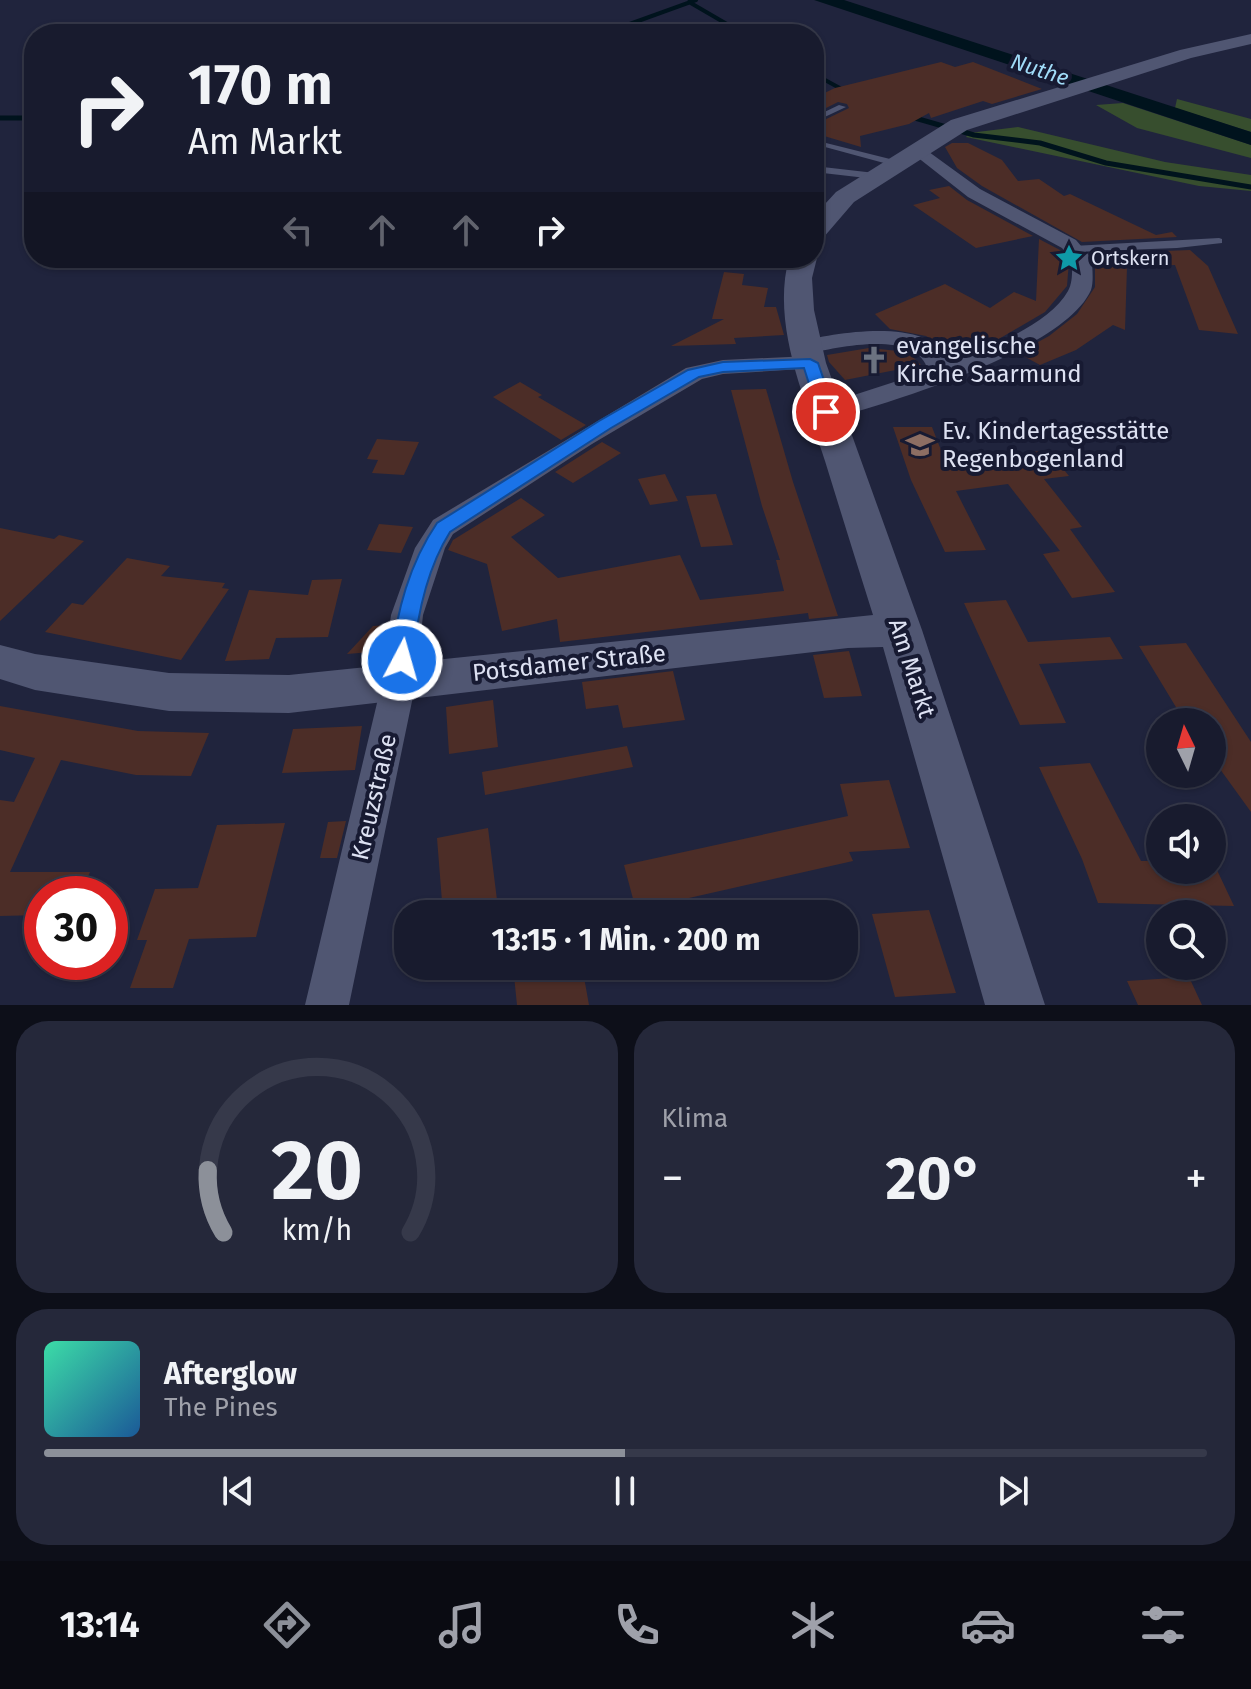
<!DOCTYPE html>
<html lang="de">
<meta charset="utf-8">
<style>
:root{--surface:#181b2e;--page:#25283a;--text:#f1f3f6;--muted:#9fa1aa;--line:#36394a;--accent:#8c9099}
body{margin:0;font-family:"Fira Sans",sans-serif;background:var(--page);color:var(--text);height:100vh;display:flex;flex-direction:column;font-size:30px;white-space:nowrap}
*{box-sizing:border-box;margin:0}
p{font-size:26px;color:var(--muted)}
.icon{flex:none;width:44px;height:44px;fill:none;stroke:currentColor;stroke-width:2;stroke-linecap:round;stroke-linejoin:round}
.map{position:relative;height:1005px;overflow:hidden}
.details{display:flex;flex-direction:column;gap:16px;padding:16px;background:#0d0f19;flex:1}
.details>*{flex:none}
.guide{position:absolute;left:24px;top:24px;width:800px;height:244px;border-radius:32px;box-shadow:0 2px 6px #0004,0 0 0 2px var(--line);background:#181b2e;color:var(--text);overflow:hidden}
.needle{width:52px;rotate:355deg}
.tools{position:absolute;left:1146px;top:708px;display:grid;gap:16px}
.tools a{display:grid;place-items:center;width:80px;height:80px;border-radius:50%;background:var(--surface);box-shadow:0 2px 6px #0004,0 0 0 2px var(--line);font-size:40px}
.speed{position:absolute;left:24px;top:876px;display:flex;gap:16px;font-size:40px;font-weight:700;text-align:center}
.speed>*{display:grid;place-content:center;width:104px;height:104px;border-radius:50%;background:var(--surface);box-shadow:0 2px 6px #0004,0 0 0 2px var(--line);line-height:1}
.speed .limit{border:12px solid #d22;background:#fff;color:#111}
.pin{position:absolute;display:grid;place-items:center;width:68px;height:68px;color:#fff;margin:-34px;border:4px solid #fff;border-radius:50%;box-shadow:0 2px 8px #0007}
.me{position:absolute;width:88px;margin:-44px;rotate:6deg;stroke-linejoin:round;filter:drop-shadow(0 0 6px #0008)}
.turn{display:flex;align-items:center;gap:28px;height:168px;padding:0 32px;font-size:36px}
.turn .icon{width:104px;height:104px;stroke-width:2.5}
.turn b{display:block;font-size:56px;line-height:68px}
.lanes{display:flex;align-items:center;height:76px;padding:0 32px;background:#0003;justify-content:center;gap:40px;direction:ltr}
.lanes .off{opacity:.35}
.big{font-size:60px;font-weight:700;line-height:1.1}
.details .card{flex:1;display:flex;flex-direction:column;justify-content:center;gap:12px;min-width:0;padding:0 28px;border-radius:32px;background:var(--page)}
.details .dial{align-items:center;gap:0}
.dial svg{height:208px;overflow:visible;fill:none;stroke:var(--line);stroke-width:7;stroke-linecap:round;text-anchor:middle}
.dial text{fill:var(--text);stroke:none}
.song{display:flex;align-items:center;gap:24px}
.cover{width:96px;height:96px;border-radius:12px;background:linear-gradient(135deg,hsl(160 70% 55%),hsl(210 70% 35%))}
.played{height:8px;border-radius:4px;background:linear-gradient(90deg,var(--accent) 50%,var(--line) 50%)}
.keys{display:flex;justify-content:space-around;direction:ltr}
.heat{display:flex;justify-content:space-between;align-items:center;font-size:44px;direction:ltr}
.details .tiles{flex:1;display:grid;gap:16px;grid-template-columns:1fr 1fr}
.card:last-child{grid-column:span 2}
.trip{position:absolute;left:394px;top:900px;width:464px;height:80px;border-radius:32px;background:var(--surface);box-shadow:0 2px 6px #0004,0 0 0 2px var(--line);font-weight:700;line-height:80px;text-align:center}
.tabs{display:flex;height:128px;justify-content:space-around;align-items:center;background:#0a0b12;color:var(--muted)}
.tabs .icon{width:56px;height:56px}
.tabs .on{color:var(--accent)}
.tabs b{font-size:36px;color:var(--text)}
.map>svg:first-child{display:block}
.green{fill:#374e2e}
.water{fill:#00131d}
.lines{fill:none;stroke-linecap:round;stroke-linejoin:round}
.stream-far1{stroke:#00131d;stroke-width:4}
.stream{stroke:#00131d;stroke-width:5}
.building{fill:#4c2d27}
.lane{fill:#505672;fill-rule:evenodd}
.street{fill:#505672;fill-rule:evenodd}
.secondary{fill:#505672;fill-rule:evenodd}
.route{fill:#1a73e8;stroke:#114b97;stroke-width:2}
.labels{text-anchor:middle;stroke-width:8;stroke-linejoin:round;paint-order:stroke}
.far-poi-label{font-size:20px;fill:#dde1f2;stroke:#171a32;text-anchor:start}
.far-water-label{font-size:22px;font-style:italic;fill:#a0dbf7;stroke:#171a32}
.poi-label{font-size:24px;fill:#dde1f2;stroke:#171a32;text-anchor:start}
.street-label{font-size:24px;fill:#dde1f2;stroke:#171a32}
</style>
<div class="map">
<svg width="1251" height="1005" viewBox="0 0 1251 1005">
<rect width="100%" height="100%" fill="#20243d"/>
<path class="green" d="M 1177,99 L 1251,119 L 1251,132 L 1175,108 Z
M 1123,103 L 1251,145 L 1251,158 L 1137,128 L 1096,105 Z
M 1018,127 L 1165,162 L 1251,175 L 1251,191 L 1199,186 L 966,137 L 969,133 Z"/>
<path class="water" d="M 814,0 L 844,0 L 1251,132 L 1251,145 Z"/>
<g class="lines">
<path class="stream-far1" d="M 689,2 L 744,34
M 602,34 L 696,0
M 814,74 L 847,92"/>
<path class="stream" d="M 908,116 L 974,135 L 1040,143 L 1106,163 L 1251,187
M 0,118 L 34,118"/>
</g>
<path class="building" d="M 941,62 L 955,67 L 973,62 L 1042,89 L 992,104 L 983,101 L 931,118 L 929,113 L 909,124 L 860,136 L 861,147 L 814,133 L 814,125 L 849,108 L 847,104 L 838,102 L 814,114 L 814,98 L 835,88 Z
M 952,143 L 968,143 L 1002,160 L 1018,181 L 1039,179 L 1064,196 L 1070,194 L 1156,235 L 1172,232 L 1177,237 L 1082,242 L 982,186 L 957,168 L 945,147 Z
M 949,186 L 967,200 L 1033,236 L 976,248 L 913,205 L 940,198 L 929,190 Z
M 1039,239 L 1060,250 L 1069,261 L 1067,286 L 1045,312 L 997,340 L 950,358 L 942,345 L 926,336 L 890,329 L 875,314 L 945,284 L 990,308 L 1014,292 L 1036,301 Z
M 1190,250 L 1208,266 L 1238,334 L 1199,330 L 1175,265 L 1127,267 L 1125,330 L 1113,325 L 1076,350 L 1040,365 L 1018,353 L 1049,336 L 1077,314 L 1095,287 L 1095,259 L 1092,254 Z
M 724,272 L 744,274 L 742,285 L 768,288 L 764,307 L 776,307 L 784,335 L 734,338 L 736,344 L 671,346 L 724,319 L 712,319 Z
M 869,348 L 908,352 L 921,365 L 845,380 L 829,362 L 827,355 Z
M 520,382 L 542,395 L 538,397 L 586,425 L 561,440 L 493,397 Z
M 766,389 L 793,482 L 838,616 L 809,619 L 808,613 L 560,642 L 557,619 L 502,631 L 487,564 L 448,550 L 453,540 L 521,498 L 545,515 L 511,537 L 558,578 L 680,555 L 700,600 L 784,591 L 776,560 L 780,560 L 762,506 L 731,390 Z
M 893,427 L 932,427 L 946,463 L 1048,450 L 1069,476 L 1044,479 L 1082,527 L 1070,529 L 1115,592 L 1072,598 L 1043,554 L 1060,551 L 1008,484 L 956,491 L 986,550 L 945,552 L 911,480 Z
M 377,439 L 419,442 L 404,475 L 372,473 L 378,460 L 367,459 Z
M 602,442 L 621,453 L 573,483 L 555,472 Z
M 665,474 L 678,501 L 650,505 L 638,479 Z
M 716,494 L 733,545 L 701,547 L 686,496 Z
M 379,524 L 413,527 L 401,553 L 367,550 Z
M 0,528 L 54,539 L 59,535 L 84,541 L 0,621 Z
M 127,558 L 170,566 L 161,576 L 225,583 L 222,588 L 229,589 L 181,660 L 45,632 L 72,603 L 83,605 Z
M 342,579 L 328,637 L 276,638 L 269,659 L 225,661 L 249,590 L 308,595 L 312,580 Z
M 1006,600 L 1028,642 L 1110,637 L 1123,659 L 1039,664 L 1066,723 L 1020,725 L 964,603 Z
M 387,625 L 383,651 L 347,654 L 373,626 Z
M 1186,643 L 1251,742 L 1251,812 L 1212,758 L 1212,722 L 1185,722 L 1139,646 Z
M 849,651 L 862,696 L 824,698 L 813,655 Z
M 673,671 L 685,720 L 623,728 L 618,705 L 586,709 L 582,682 Z
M 493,700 L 498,747 L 449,754 L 446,707 Z
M 0,706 L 138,731 L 209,733 L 191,776 L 136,775 L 61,760 L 10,872 L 90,872 L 81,894 L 42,894 L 42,915 L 0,916 L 0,800 L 14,802 L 35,758 L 0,750 Z
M 362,726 L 355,770 L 282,773 L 293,729 Z
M 627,746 L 633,767 L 485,795 L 482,772 Z
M 1090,763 L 1141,861 L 1160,861 L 1160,870 L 1217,870 L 1234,906 L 1098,903 L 1082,859 L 1039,767 Z
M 889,780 L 910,848 L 849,852 L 853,861 L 636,910 L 624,865 L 848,816 L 840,784 Z
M 346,821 L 337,858 L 320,858 L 328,822 Z
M 285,823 L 256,937 L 189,939 L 173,988 L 130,988 L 147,940 L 137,940 L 155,889 L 198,888 L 217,825 Z
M 488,828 L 498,908 L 469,914 L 443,914 L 437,838 Z
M 929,910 L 956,993 L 895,997 L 872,914 Z
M 513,966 L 582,966 L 589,1005 L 517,1005 Z
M 1189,977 L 1202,1005 L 1138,1005 L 1127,981 Z"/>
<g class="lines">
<path class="lane" d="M 839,105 L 846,107 L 814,122 L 814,117 Z
M 814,140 L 898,161 L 899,163 L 895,166 L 814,144 Z
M 814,166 L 875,173 L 879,176 L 875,179 L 814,172 Z
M 1219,238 L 1222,239 L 1222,243 L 1177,248 L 1073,252 L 1068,249 L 1073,246 Z"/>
<path class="street" d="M 918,144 L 980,189 L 1076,240 L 1092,259 C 1092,268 1094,281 1091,290 C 1065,350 888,404 826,420 L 817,417 L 813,412 L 817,407 L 928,371 C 918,328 836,348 806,354 L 798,352 L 795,347 L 798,342 C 834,333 933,315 950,363 C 986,349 1049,325 1068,291 C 1073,282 1072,270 1072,260 L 1062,248 L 968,197 L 912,153 L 910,149 L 912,145 Z
M 810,356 L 818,358 L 822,363 L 818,368 L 723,374 L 702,379 L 592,444 L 453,534 L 445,548 L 423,615 L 416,682 L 349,1005 L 305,1005 L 382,682 L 391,615 L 415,548 L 433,520 L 686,368 L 723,360 Z"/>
<path class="secondary" d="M 1251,34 L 1251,44 L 1191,58 L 967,130 L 854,202 L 823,238 L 814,240 L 814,216 L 836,192 L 951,120 L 1180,50 Z
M 814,254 L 817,258 L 812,278 L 814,310 L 826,363 L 922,630 L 1045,1005 L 985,1005 L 883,647 L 848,648 L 289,713 L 169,711 L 35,690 L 0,679 L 0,645 L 35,654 L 169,673 L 289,675 L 873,615 C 857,564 841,513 825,461 C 805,398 771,325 789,258 L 814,258 Z"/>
</g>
<path class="route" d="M 810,359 L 818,363 L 835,412 L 832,415 L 821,415 L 818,412 L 804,368 L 723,372 L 699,377 L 611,428 L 450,532 C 426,570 417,616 413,660 L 410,666 L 402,668 L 394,666 L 391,660 C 397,611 409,564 437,523 L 599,421 L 688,370 L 723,362 Z"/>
<defs>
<symbol id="sight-bare" viewBox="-9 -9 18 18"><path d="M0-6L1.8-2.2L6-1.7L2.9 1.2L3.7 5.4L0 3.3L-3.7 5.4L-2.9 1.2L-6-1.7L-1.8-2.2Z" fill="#0f9aa8" stroke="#171a32" stroke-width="2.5" paint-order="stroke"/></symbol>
<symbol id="church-bare" viewBox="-9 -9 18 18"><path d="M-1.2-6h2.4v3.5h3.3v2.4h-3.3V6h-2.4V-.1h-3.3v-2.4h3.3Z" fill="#6b7280" stroke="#171a32" stroke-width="2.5" paint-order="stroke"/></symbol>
<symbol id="school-bare" viewBox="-9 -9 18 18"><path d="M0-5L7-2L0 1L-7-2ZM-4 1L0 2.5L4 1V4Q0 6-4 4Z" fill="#8d6e63" stroke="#171a32" stroke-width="2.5" paint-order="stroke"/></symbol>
</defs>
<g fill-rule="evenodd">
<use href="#sight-bare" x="1049" y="238" width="40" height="40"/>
<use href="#church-bare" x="854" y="340" width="40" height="40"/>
<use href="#school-bare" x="900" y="425" width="40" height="40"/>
</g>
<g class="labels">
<g class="far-poi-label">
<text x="1091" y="265">Ortskern</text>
</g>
<g class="far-water-label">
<text transform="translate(1040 69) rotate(18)" y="8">Nuthe</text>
</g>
<g class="poi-label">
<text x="896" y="354">evangelische<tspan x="896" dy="28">Kirche Saarmund</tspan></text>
<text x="942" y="439">Ev. Kindertagesstätte<tspan x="942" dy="28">Regenbogenland</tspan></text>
</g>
<g class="street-label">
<text transform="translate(569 663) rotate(-6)" y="8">Potsdamer Straße</text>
<text transform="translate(912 668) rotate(72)" y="8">Am Markt</text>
<text transform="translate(374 797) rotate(-77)" y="8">Kreuzstraße</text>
</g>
</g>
</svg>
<div class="tools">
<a><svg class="needle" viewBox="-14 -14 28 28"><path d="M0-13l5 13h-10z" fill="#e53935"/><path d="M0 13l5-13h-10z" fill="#9fa1aa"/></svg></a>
<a><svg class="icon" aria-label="sound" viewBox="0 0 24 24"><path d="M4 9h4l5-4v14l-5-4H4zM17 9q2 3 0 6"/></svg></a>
<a><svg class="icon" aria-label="search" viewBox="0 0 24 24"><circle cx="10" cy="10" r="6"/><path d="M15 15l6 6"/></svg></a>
</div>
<div class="speed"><div class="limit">30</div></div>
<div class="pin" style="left:826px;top:412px;background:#d93025"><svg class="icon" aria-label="arrive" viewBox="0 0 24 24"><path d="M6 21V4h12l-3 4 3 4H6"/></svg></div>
<svg class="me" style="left:402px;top:660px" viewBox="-20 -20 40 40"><circle r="17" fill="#1a73e8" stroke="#fff" stroke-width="3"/><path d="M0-11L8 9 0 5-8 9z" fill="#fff"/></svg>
<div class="trip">13:15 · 1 Min. · 200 m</div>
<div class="guide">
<div class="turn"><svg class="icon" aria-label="right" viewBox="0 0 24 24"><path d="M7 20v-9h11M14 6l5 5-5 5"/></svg><div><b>170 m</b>Am Markt</div></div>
<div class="lanes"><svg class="icon off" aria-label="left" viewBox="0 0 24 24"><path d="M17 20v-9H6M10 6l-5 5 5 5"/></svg><svg class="icon off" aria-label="ahead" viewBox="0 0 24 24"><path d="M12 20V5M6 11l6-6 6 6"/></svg><svg class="icon off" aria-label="ahead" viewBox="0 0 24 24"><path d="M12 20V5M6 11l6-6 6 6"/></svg><svg class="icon" aria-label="right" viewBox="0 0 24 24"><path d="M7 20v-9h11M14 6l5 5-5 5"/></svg></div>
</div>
</div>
<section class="details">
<div class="tiles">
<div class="card dial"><svg viewBox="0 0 100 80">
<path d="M14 69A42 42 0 1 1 86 69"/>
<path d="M14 69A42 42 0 0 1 8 45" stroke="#8c9099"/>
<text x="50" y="56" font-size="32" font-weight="700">20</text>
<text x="50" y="72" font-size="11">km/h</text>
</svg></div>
<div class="card"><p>Klima</p>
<div class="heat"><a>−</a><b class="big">20°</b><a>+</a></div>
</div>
<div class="card">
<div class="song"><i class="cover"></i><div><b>Afterglow</b><p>The Pines</p></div></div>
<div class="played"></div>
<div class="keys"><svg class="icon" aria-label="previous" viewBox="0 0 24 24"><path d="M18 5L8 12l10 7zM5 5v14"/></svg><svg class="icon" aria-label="pause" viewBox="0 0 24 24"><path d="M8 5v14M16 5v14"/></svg><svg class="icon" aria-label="next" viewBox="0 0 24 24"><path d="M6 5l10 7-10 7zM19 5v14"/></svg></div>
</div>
</div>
</section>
<nav class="tabs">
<b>13:14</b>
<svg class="icon on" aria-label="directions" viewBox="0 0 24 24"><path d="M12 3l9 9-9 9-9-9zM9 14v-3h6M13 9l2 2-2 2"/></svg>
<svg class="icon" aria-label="music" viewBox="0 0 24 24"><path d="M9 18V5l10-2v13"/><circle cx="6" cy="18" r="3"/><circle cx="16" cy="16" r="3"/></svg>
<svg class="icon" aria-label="phone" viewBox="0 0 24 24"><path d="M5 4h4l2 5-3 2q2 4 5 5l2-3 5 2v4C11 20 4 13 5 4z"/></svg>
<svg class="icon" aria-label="climate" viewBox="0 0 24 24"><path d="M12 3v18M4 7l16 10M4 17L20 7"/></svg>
<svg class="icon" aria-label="car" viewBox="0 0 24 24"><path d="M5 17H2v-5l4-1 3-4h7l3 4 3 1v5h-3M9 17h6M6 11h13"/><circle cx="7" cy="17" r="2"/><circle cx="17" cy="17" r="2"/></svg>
<svg class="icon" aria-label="filters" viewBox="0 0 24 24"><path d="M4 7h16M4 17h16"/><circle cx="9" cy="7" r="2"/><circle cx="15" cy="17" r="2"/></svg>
</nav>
